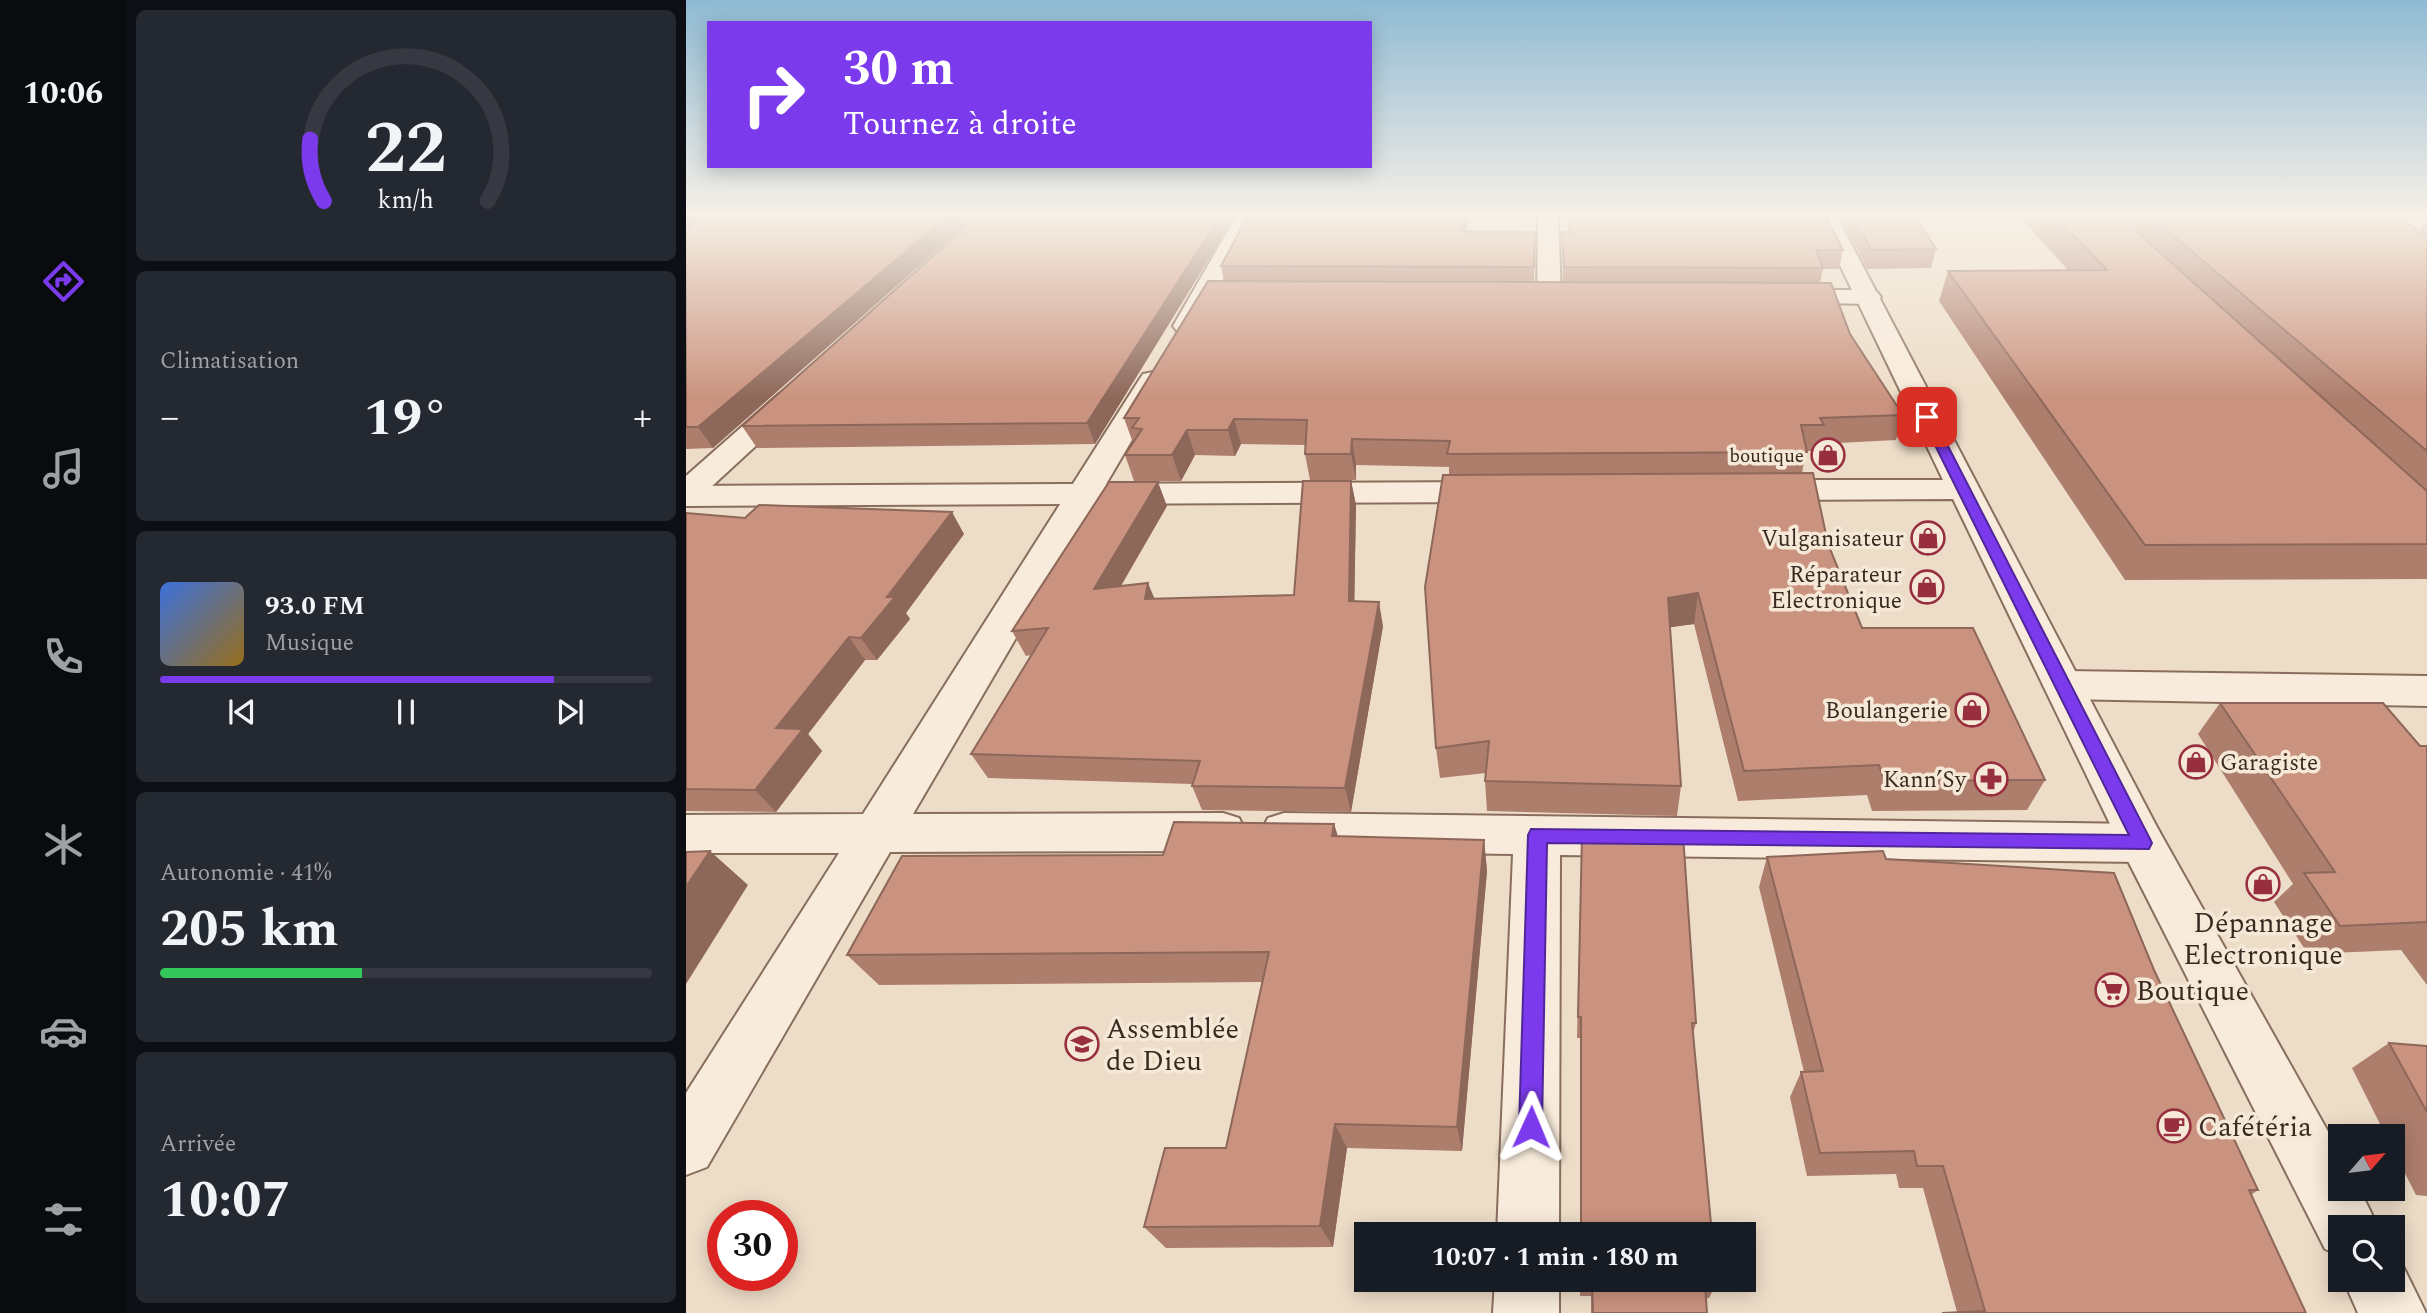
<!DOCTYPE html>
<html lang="fr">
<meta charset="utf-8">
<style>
:root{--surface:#171b24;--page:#242831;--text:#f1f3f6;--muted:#9ea1a6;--line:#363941;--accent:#7c3aed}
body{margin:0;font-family:Spectral,serif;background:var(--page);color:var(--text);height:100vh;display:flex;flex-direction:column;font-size:26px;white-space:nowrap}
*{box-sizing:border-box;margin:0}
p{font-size:23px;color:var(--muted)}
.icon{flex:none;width:38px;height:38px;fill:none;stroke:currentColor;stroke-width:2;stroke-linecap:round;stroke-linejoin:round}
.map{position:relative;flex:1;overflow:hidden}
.sheet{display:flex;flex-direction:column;gap:10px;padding:10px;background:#0d0f14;width:560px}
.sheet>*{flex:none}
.banner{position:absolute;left:21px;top:21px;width:665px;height:147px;border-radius:0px;box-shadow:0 4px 18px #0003;background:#7c3aed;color:#fff;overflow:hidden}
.needle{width:46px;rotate:62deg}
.controls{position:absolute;left:1642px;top:1124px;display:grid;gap:14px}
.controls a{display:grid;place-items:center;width:77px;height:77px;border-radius:0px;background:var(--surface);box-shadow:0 4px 18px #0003;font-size:35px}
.speed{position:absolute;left:21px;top:1200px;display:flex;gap:14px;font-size:35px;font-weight:700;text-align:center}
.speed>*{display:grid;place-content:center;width:91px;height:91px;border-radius:50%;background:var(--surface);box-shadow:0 4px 18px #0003;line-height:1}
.speed .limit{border:10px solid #d22;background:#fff;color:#111}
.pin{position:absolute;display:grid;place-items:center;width:60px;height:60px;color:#fff;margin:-30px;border-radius:14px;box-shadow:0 4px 10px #0006}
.me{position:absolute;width:77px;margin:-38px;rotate:1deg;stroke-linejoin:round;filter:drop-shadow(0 0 5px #0008)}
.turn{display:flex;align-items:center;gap:24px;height:147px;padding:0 21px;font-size:32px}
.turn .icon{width:91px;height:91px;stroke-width:2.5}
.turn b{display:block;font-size:49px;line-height:60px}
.big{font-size:52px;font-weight:700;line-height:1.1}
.sheet .card{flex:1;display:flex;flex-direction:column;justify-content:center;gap:10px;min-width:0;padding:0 24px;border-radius:10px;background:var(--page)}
.sheet .dial{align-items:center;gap:0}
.dial svg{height:182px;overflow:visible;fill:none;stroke:var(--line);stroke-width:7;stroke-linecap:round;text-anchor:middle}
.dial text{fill:var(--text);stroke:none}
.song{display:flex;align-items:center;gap:21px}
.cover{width:84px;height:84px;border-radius:10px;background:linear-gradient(135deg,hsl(220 70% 55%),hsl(40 70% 35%))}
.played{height:7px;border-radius:4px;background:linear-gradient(90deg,var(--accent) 80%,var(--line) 80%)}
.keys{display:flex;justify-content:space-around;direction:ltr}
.heat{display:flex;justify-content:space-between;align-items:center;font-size:38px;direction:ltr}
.charge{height:10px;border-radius:5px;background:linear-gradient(90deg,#34c759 41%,var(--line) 0)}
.trip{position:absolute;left:668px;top:1222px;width:402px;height:70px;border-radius:0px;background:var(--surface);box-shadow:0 4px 18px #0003;font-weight:700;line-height:70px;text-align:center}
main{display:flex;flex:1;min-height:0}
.tabs{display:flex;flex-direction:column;width:126px;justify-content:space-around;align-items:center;background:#090b0e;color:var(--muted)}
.tabs .icon{width:49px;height:49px}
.tabs .selected{color:var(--accent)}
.tabs b{font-size:32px;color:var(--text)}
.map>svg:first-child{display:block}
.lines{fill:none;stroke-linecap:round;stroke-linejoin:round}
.minor-casing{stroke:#896e5d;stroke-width:4}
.tertiary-casing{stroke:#896e5d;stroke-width:4}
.minor{fill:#f8ebdb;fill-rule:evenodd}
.tertiary{fill:#f8ebdb;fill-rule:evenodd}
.wall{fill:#ae7e6d}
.shaded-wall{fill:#8d6759}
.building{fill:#ca937f;stroke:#8d6759;stroke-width:2}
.route{fill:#7c3aed;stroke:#51269a;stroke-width:2}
.labels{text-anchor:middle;stroke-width:7;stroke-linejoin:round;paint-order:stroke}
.far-poi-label{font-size:19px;fill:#3a2920;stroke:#f5e8d7;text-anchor:end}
.poi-label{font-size:23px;fill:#3a2920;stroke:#f5e8d7;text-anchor:end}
.near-poi-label{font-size:28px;fill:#3a2920;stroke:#f5e8d7;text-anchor:start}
</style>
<main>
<nav class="tabs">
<b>10:06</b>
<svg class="icon selected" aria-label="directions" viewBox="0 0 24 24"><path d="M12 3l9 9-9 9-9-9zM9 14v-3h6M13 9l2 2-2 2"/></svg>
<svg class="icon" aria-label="music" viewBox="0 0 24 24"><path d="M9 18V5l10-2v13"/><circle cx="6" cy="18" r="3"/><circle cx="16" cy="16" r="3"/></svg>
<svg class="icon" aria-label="phone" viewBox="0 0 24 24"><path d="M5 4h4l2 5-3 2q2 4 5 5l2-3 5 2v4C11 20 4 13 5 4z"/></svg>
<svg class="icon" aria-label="climate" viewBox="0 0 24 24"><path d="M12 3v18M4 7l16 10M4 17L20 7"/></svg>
<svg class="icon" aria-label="car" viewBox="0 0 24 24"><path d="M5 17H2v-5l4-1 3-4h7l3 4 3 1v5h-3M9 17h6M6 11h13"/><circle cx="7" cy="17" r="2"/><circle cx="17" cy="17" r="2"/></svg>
<svg class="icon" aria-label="filters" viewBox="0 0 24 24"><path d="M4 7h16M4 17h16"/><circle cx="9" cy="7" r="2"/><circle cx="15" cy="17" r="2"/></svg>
</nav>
<section class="sheet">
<div class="card dial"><svg viewBox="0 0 100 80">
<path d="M14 69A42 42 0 1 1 86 69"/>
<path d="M14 69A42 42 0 0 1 8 42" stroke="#7c3aed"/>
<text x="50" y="56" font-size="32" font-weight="700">22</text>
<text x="50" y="72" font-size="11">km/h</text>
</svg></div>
<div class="card"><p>Climatisation</p>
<div class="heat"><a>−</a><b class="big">19°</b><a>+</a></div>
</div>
<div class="card">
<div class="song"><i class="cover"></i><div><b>93.0 FM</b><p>Musique</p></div></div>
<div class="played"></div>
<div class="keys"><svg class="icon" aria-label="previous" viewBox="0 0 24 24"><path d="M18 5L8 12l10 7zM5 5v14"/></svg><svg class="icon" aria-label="pause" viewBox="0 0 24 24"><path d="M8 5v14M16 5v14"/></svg><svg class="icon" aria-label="next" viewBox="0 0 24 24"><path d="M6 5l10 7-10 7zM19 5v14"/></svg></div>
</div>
<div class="card"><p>Autonomie · 41%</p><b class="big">205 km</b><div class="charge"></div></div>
<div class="card"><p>Arrivée</p><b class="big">10:07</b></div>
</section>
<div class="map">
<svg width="1741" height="1313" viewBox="0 0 1741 1313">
<rect width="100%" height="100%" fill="#edddc8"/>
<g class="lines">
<defs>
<path id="minor" d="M 551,215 L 572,215 L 509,331 L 491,331 L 487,326 Z
M 852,215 L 872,215 L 875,296 L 871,301 L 855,301 L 851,296 Z
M 1099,290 L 1183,290 L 1191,292 L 1195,297 L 1191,302 L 1183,304 L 1091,302 L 1087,297 L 1091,292 Z
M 467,372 L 477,374 L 481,380 L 227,814 L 537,813 L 553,818 L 560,832 L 553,846 L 537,851 L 204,852 L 21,1167 L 0,1175 L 0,1093 L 153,853 L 0,853 L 0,815 L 177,814 L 453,380 L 457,374 Z
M 103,392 L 113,394 L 117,400 L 113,406 L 11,500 L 0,503 L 0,476 L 93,394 Z
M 1377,671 L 1741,676 L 1741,706 L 1377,699 L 1363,695 L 1357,685 L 1363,675 Z
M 598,813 L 1456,824 L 1472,829 L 1479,843 L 1472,857 L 1456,862 L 874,855 L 873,1234 L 811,1234 L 827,854 L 598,851 L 582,846 L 575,832 L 582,818 Z
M 809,1279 L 873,1279 L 873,1313 L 807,1313 Z"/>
<path id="tertiary" d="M 1130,215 L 1150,215 L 1472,829 L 1654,1153 L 1654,1188 L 1673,1188 L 1692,1227 L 1654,1227 L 1654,1255 L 1639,1249 L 1440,857 L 1267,499 L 1077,500 L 1066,497 L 1061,490 L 1066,483 L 1077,480 L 1257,480 Z
M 806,482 L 817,485 L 822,492 L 817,499 L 806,502 L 0,506 L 0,486 Z
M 1706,1254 L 1712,1256 L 1740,1313 L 1672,1313 L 1657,1279 L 1706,1279 Z"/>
</defs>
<use href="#minor" class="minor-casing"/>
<use href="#tertiary" class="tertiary-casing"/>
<use href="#minor" class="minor"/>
<use href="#tertiary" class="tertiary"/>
</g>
<path class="wall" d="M 0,215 L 291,215 L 27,448 L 0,449 Z
M 293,215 L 550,215 L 409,444 L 71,448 L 56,426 Z
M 562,215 L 784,215 L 779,231 L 849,232 L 848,282 L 877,282 L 876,232 L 882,232 L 882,215 L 1157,250 L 1153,269 L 1137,269 L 1134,283 L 1164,334 L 1217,415 L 1210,440 L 1133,444 L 1132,451 L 1120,451 L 1116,473 L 1142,544 L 1176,628 L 1359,780 L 1341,810 L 1186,811 L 1181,795 L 1052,801 L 1008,624 L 984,627 L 995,786 L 991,816 L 801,811 L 799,781 L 800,773 L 754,778 L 750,748 L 763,475 L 763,467 L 670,465 L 670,480 L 624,480 L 619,454 L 619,445 L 555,444 L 549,456 L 509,455 L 495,481 L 448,481 L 439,455 L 447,443 L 438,418 L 538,281 L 535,266 Z
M 1153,215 L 1228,215 L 1250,249 L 1245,268 L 1181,269 Z
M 1332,215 L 1708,215 L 1733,231 L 1741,218 L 1741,579 L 1439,580 L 1253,301 L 1262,271 L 1382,270 Z
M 665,481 L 670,505 L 668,601 L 697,626 L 665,812 L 516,810 L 506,786 L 506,784 L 302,778 L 285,754 L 345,655 L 340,656 L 326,631 L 481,506 L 435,586 L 469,599 L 608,595 Z
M 0,513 L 278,534 L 220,613 L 224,619 L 191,660 L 179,660 L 122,734 L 136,751 L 90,812 L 0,811 Z
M 1534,703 L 1734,746 L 1741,746 L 1741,985 L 1715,950 L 1622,954 L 1588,902 L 1607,884 L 1512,734 Z
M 648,824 L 652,836 L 798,840 L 801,871 L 776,1151 L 661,1148 L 647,1247 L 480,1248 L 458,1227 L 540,1148 L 576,982 L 193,985 L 161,955 L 477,855 Z
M 896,834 L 1010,1023 L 1007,1034 L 1026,1234 L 894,1234 L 894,1038 L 891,1038 Z
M 1081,857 L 1200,859 L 1468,970 L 1572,1190 L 1565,1195 L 1620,1313 L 1271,1312 L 1237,1188 L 1213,1188 L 1210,1174 L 1121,1176 L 1104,1097 L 1115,1072 L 1118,1072 L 1073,887 Z
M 1703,1043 L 1741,1046 L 1741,1196 L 1730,1195 L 1706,1148 L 1706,1136 L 1700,1136 L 1666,1068 Z
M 894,1279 L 1030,1279 L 1030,1284 L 1023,1298 L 1020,1298 L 1021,1313 L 905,1313 L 905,1296 L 894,1296 Z"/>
<path class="shaded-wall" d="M 0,215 L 26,215 L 0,232 Z
M 263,215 L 291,215 L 27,448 L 12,427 Z
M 535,215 L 550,215 L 409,444 L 401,423 Z
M 778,215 L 784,215 L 775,249 L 773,231 Z
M 548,419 L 555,444 L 549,456 L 542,430 Z
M 501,430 L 509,455 L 495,481 L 486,455 Z
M 666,439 L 670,465 L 670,480 L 665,454 Z
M 665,481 L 670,505 L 668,625 L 663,601 Z
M 472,482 L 481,506 L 419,613 L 408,589 Z
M 266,512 L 278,534 L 220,613 L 224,619 L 191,660 L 175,638 L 201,597 Z
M 462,583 L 472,607 L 459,599 Z
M 1012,593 L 1008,624 L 979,628 L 982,598 Z
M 693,602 L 697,626 L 665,812 L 659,788 Z
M 163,637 L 179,660 L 122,734 L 136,751 L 90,812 L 69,790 L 90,728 Z
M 648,824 L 657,855 L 646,836 Z
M 798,840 L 801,871 L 776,1151 L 771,1127 Z
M 24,851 L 62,885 L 0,984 L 0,887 Z
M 649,1124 L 661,1148 L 647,1247 L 634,1226 Z"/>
<path class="building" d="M 24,215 L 263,215 L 12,427 L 0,427 L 0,231 Z
M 293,215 L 535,215 L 401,423 L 56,426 Z
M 562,215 L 778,215 L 773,231 L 849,232 L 848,267 L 535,266 Z
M 882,215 L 1139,215 L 1157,250 L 1130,250 L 1137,268 L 878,267 L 876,232 L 884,232 Z
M 1167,215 L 1228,215 L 1250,249 L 1185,250 Z
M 1368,215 L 1432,215 L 1741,491 L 1741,544 L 1459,545 L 1262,271 L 1421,270 Z
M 1463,215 L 1708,215 L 1741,236 L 1741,451 Z
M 522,281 L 1145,283 L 1164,334 L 1217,415 L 1134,418 L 1138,425 L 1115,425 L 1121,452 L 761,454 L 764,441 L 666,439 L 665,454 L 619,454 L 621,420 L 548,419 L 542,430 L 501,430 L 486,455 L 439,455 L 456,429 L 446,428 L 453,418 L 438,418 Z
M 1127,473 L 1142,544 L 1176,628 L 1287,628 L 1359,780 L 1198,781 L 1193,765 L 1058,771 L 1012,593 L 982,598 L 995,786 L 799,781 L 803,741 L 750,748 L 739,587 L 757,475 Z
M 617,481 L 665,481 L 663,601 L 693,602 L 659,788 L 506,786 L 514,761 L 285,754 L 362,628 L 326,631 L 423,482 L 472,482 L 408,589 L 462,583 L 459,599 L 608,595 Z
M 73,505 L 266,512 L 201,597 L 209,597 L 175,638 L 163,637 L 90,728 L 117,729 L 69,790 L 0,789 L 0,513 L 59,518 Z
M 1534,703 L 1697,703 L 1734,746 L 1741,746 L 1741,922 L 1654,926 L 1618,873 L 1649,872 Z
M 488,822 L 648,824 L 646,836 L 798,840 L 771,1127 L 649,1124 L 634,1226 L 458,1227 L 479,1148 L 540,1148 L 583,952 L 161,955 L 216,856 L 477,855 Z
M 896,834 L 997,835 L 1010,1023 L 1006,1023 L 1026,1234 L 895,1234 L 895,1017 L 892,1017 Z
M 24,851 L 0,887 L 0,852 Z
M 1197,851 L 1200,859 L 1428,873 L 1468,970 L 1572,1190 L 1563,1190 L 1620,1313 L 1256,1313 L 1299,1311 L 1257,1166 L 1231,1166 L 1228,1151 L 1134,1153 L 1115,1072 L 1137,1071 L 1081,857 Z
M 1703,1043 L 1741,1046 L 1741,1112 Z
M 895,1279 L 1030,1279 L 1030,1284 L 1019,1284 L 1021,1313 L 907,1313 L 906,1282 L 895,1282 Z"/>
<linearGradient id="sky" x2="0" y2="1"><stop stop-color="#8fbad4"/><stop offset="0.54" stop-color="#f7f0e6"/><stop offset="1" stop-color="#f7f0e6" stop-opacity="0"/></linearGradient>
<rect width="1741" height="399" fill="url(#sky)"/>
<path class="route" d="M 1241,413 L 1247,417 L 1463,837 L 1466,843 L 1463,849 L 861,843 L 856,1127 L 853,1136 L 845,1139 L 836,1136 L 833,1127 L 842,835 L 845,829 L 1443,835 L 1235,417 Z"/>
<defs>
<symbol id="shop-ring" viewBox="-11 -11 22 22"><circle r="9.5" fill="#f5e8d7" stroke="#972f3f" stroke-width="1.5"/><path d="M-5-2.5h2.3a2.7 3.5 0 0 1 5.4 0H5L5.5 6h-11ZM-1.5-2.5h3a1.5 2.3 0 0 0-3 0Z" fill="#972f3f"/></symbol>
<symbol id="pharmacy-ring" viewBox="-11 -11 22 22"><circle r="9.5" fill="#f5e8d7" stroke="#972f3f" stroke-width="1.5"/><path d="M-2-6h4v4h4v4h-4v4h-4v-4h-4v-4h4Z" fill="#972f3f"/></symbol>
<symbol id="supermarket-ring" viewBox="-11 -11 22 22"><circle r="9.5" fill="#f5e8d7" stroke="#972f3f" stroke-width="1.5"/><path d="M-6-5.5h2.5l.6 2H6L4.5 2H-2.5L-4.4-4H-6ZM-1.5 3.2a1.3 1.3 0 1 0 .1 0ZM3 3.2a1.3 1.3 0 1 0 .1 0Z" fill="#972f3f"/></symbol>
<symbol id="school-ring" viewBox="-11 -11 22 22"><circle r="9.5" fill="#f5e8d7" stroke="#972f3f" stroke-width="1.5"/><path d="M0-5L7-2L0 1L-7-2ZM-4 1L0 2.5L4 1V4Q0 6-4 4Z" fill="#972f3f"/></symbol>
<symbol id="cafe-ring" viewBox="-11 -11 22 22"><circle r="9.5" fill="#f5e8d7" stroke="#972f3f" stroke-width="1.5"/><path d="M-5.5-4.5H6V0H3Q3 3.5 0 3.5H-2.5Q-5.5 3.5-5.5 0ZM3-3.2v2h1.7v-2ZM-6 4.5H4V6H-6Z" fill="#972f3f"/></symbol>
</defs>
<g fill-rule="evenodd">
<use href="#shop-ring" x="1123" y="436" width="38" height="38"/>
<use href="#shop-ring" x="1223" y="519" width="38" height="38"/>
<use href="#shop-ring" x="1222" y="568" width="38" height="38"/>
<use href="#shop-ring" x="1267" y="691" width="38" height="38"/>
<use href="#shop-ring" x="1491" y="743" width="38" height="38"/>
<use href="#pharmacy-ring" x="1286" y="760" width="38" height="38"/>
<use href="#shop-ring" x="1558" y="865" width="38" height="38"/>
<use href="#supermarket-ring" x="1407" y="971" width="38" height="38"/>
<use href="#school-ring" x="377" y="1025" width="38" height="38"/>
<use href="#cafe-ring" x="1469" y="1107" width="38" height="38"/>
</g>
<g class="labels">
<g class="far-poi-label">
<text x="1118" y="462">boutique</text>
</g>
<g class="poi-label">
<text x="1218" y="546">Vulganisateur</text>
<text x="1216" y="582">Réparateur<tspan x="1216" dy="26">Electronique</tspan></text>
<text x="1262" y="718">Boulangerie</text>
<text x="1534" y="770" text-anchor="start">Garagiste</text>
<text x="1280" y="787">Kann’Sy</text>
</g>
<g class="near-poi-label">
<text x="1577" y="932" text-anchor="middle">Dépannage<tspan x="1577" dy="32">Electronique</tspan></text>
<text x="1450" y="1000">Boutique</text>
<text x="420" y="1038">Assemblée<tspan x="420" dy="32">de Dieu</tspan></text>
<text x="1512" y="1136">Cafétéria</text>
</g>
</g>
</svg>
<div class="controls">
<a><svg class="needle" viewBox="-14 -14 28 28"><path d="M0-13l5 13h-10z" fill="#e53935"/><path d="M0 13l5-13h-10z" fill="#9ea1a6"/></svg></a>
<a><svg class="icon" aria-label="search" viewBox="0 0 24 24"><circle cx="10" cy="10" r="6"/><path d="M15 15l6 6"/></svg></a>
</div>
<div class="speed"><div class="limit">30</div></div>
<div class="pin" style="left:1241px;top:417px;background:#d93025"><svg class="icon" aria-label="arrive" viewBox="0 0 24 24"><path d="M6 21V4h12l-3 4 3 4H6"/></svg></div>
<svg class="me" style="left:845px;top:1127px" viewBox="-20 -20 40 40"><path d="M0-17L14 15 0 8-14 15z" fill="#7c3aed" stroke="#fff" stroke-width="4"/></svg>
<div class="trip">10:07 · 1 min · 180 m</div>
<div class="banner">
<div class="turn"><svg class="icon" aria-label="right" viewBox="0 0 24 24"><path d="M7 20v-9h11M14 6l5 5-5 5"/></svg><div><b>30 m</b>Tournez à droite</div></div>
</div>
</div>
</main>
